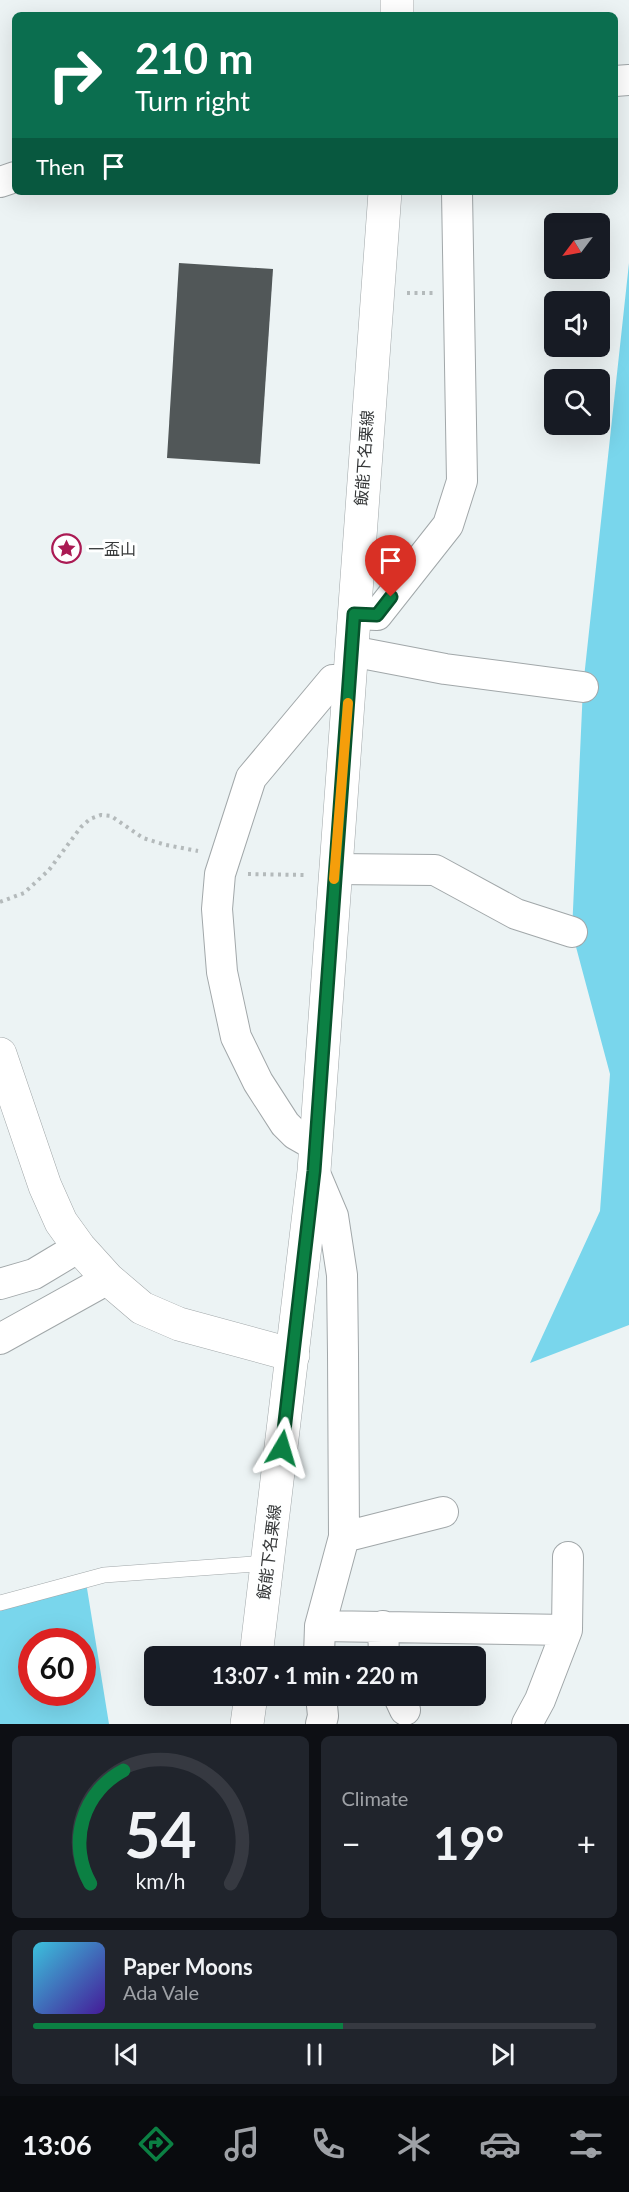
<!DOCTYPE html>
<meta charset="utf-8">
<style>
:root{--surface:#171b24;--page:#20242c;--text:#f1f3f6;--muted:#9ea1a6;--line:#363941;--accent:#0b8043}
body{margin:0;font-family:Lato,"Noto Sans JP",sans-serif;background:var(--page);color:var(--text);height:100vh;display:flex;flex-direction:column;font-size:22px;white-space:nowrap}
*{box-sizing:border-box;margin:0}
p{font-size:20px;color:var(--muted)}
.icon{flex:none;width:33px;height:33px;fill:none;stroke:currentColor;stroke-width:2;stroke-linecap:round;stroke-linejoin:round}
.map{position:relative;height:1724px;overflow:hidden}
.details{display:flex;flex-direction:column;gap:12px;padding:12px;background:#0d0f14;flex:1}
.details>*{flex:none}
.hud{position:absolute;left:12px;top:12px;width:606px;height:183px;border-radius:9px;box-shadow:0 6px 24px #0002;background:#0b6e4f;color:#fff;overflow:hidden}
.needle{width:39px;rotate:238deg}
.fabs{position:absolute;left:544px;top:213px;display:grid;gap:12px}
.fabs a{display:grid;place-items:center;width:66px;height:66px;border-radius:9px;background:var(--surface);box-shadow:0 6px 24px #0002;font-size:30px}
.speed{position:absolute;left:18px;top:1628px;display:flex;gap:12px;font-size:30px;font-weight:700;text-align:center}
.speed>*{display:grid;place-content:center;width:78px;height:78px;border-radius:50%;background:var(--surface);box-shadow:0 6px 24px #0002;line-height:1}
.speed .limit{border:9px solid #d22;background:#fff;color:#111}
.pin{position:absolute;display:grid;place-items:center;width:51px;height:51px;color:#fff;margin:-62px -26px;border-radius:50% 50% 50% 0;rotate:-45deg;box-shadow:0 0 6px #0007}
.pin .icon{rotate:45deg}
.me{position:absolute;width:66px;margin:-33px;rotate:7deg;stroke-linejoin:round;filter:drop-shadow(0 0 4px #0008)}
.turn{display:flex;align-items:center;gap:21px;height:126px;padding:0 24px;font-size:27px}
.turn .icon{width:78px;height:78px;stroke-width:2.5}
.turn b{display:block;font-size:42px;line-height:51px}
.then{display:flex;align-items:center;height:57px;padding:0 24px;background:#0003;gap:12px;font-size:22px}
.big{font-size:45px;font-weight:700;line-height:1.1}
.details .widget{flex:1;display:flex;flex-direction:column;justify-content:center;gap:9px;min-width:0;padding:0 21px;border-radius:9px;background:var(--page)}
.details .dial{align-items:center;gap:0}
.dial svg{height:156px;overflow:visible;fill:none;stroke:var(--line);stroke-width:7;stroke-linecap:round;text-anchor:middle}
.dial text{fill:var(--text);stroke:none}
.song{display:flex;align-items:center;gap:18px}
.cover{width:72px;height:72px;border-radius:9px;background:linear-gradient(135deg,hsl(190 70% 55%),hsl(260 70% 35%))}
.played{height:6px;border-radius:3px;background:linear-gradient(90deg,var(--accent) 55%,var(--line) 55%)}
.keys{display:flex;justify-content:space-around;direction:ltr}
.heat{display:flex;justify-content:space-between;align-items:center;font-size:33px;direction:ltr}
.details .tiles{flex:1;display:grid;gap:12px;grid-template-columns:1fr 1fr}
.widget:last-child{grid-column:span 2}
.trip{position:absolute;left:144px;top:1646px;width:342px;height:60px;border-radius:9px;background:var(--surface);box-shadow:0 6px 24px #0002;font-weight:700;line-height:60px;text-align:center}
.tabs{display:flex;height:96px;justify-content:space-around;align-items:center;background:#090b0e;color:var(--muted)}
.tabs .icon{width:42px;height:42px}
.tabs .selected{color:var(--accent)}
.tabs b{font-size:27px;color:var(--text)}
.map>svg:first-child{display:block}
.green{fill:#79d6ec;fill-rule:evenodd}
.building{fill:#515758}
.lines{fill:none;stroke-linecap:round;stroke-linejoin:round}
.service-casing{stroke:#a1a7a9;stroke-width:16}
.minor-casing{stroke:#a1a7a9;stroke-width:32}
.tertiary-casing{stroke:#a1a7a9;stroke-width:34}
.primary-casing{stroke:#a1a7a9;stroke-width:34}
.path{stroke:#b4babb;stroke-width:4;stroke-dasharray:3 4.5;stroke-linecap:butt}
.service{stroke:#fff;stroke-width:15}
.minor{stroke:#fff;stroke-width:30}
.tertiary{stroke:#fff;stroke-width:33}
.primary{stroke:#fff;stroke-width:33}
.route-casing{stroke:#07532c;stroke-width:15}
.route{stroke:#0b8043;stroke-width:10}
.slow{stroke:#f59e0b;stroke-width:10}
.labels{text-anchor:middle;stroke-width:6;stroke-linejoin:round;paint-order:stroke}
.street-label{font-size:16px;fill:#363839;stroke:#feffff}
.poi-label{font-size:16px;fill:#363839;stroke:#feffff;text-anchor:start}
</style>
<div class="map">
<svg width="629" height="1724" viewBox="0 0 629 1724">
<rect width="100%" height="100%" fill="#ecf3f4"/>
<path class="green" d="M 629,263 L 629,1325 L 530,1363 L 600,1211 L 610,1074 L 572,932 L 583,687 Z
M 85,1576 L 109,1724 L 0,1724 L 0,1598 ZM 32,1641 L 82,1641 L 82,1692 L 32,1692 Z"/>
<path class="building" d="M 179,263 L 273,269 L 260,464 L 167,458 Z"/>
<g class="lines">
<defs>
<path id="service" d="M 0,1603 L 104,1575 L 268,1563"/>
<path id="minor" d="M 615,81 L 629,80
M 0,182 L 15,177
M 354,614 L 377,615 L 448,525 L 462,481 L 457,192
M 351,651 L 445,669 L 583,687
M 335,869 L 435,870 L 516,914 L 572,932
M 316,1146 L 295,1134 L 285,1124 L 258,1082 L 236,1037 L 222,972 L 217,909 L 220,874 L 251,778 L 333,680 L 349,681
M 314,1171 L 333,1216 L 342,1275 L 343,1354 L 344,1537 L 320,1626 L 319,1656
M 0,1284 L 34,1274 L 79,1247
M 0,1339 L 108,1279
M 344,1537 L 443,1512
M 320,1626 L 567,1630
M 383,1626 L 384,1656
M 321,1695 L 323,1716 L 321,1724
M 398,1695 L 405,1710
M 527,1724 L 540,1700 L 567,1630 L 568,1557"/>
<path id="tertiary" d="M 0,1054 L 45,1186 L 61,1222 L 79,1247 L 108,1279 L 142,1308 L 179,1324 L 293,1355"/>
<path id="primary" d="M 397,0 L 397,15
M 256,1656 L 314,1171 L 385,192
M 247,1724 L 251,1695"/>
</defs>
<use href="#service" class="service-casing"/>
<use href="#minor" class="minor-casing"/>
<use href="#tertiary" class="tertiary-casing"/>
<use href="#primary" class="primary-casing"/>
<path class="path" d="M 407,293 L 433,293
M 248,874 L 307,875
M 0,902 L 24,893 L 49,870 L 81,827 L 90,819 L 101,815 L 111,816 L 143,838 L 166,845 L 198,851"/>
<use href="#service" class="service"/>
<use href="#minor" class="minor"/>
<use href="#tertiary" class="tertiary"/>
<use href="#primary" class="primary"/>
</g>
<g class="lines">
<defs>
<path id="route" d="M 282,1448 L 314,1171 L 354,614 L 377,615 L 391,597"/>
</defs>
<use href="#route" class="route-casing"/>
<use href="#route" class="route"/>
<path class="slow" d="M 334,879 L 348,703"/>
</g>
<defs>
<symbol id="sight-ring" viewBox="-11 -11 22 22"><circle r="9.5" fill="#feffff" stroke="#aa1a53" stroke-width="1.5"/><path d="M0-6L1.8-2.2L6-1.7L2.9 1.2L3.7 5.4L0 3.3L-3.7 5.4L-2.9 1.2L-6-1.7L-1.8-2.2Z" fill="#aa1a53"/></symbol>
</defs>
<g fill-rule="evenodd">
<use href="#sight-ring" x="50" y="532" width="33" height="33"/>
</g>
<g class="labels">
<g class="street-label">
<text transform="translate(364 458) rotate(-86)" y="6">飯能下名栗線</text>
<text transform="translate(269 1552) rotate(-83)" y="6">飯能下名栗線</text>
</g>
<g class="poi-label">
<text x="88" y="555">一盃山</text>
</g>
</g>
</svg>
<div class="fabs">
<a><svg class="needle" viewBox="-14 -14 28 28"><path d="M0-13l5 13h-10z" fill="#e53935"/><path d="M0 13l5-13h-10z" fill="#9ea1a6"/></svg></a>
<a><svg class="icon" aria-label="sound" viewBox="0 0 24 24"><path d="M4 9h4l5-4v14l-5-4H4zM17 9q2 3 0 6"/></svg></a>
<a><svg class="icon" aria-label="search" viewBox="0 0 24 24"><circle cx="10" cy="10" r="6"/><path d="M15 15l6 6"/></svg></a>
</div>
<div class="speed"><div class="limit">60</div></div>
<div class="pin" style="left:391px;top:597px;background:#d93025"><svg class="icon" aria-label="arrive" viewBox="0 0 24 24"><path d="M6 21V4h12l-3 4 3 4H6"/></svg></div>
<svg class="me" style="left:282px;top:1448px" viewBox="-20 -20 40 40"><path d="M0-17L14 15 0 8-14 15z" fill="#0b8043" stroke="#fff" stroke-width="4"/></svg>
<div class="trip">13:07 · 1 min · 220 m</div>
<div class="hud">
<div class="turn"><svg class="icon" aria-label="right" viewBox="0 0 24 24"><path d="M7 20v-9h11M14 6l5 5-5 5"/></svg><div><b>210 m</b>Turn right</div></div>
<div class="then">Then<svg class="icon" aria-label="arrive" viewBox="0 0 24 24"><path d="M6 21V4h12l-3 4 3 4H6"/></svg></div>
</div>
</div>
<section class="details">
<div class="tiles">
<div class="widget dial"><svg viewBox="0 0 100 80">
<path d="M14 69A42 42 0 1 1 86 69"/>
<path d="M14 69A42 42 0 0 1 31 11" stroke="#0b8043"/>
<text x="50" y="56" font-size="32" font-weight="700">54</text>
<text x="50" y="72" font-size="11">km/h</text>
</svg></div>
<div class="widget"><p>Climate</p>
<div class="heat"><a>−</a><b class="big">19°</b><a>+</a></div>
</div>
<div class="widget">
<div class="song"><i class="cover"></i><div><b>Paper Moons</b><p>Ada Vale</p></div></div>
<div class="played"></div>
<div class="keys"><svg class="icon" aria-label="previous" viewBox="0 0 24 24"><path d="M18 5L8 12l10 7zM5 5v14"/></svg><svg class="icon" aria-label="pause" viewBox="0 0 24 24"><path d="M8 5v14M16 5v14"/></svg><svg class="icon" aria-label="next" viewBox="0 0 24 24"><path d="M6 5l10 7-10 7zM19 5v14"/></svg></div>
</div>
</div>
</section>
<nav class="tabs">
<b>13:06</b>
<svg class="icon selected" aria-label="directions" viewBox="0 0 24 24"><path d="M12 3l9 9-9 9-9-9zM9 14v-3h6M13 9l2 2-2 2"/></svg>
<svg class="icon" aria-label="music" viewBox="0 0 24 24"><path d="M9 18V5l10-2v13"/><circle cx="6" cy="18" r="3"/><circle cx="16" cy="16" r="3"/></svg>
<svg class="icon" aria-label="phone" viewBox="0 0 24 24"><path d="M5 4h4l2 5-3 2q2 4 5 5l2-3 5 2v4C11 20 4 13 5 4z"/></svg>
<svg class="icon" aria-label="climate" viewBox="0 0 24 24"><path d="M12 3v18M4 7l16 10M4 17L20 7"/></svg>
<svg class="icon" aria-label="car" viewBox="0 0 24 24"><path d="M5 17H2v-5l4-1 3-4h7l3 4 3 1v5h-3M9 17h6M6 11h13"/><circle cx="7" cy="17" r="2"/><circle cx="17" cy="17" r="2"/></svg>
<svg class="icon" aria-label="filters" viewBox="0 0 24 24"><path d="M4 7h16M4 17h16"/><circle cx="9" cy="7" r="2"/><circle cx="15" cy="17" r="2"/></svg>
</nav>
